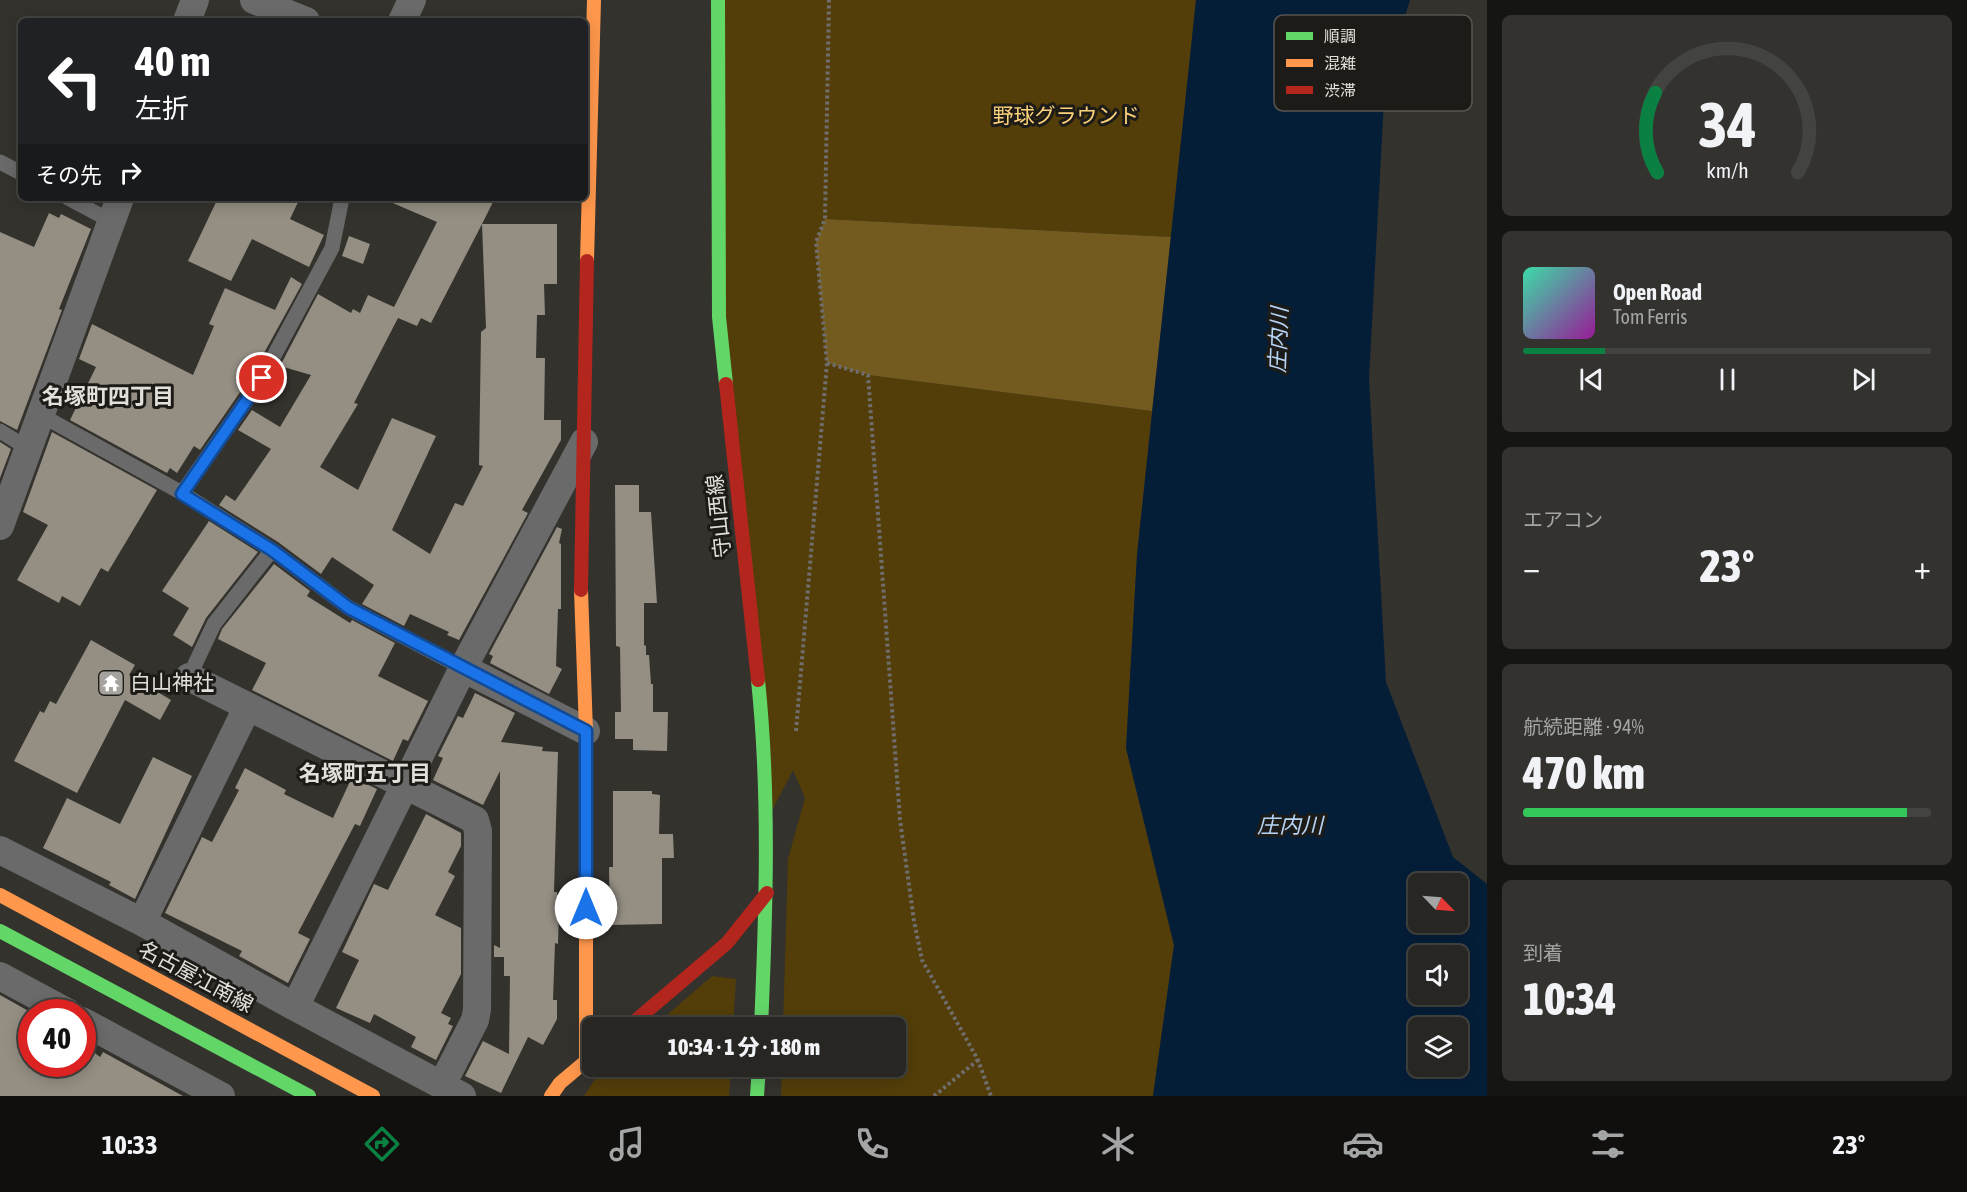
<!DOCTYPE html>
<html lang="ja">
<meta charset="utf-8">
<style>
:root{--surface:#272622;--page:#33322f;--text:#f1f3f6;--muted:#a4a5a5;--line:#434340;--accent:#0b8043}
body{margin:0;font-family:"Asap Condensed","Noto Sans JP",sans-serif;background:var(--page);color:var(--text);height:100vh;display:flex;flex-direction:column;font-size:22px;white-space:nowrap}
*{box-sizing:border-box;margin:0}
p{font-size:20px;color:var(--muted)}
.icon{flex:none;width:33px;height:33px;fill:none;stroke:currentColor;stroke-width:2;stroke-linecap:round;stroke-linejoin:round}
.map{position:relative;flex:1;overflow:hidden}
.side{display:flex;flex-direction:column;gap:15px;padding:15px;background:#151513;width:480px}
.side>*{flex:none}
.hud{position:absolute;left:18px;top:18px;width:570px;height:183px;border-radius:9px;box-shadow:0 3px 15px #0003,0 0 0 2px var(--line);background:#202124;color:#fff;overflow:hidden}
.needle{width:39px;rotate:115deg}
.tools{position:absolute;left:1408px;top:873px;display:grid;gap:12px}
.tools a{display:grid;place-items:center;width:60px;height:60px;border-radius:9px;background:var(--surface);box-shadow:0 3px 15px #0003,0 0 0 2px var(--line);font-size:30px}
.speed{position:absolute;left:18px;top:999px;display:flex;gap:12px;font-size:30px;font-weight:700;text-align:center}
.speed>*{display:grid;place-content:center;width:78px;height:78px;border-radius:50%;background:var(--surface);box-shadow:0 3px 15px #0003,0 0 0 2px var(--line);line-height:1}
.speed .limit{border:9px solid #d22;background:#fff;color:#111}
.pin{position:absolute;display:grid;place-items:center;width:51px;height:51px;color:#fff;margin:-26px;border:3px solid #fff;border-radius:50%;box-shadow:0 2px 6px #0007}
.me{position:absolute;width:66px;margin:-33px;rotate:0deg;stroke-linejoin:round;filter:drop-shadow(0 0 4px #0008)}
.turn{display:flex;align-items:center;gap:21px;height:126px;padding:0 18px;font-size:27px}
.turn .icon{width:78px;height:78px;stroke-width:2.5}
.turn b{display:block;font-size:42px;line-height:51px}
.then{display:flex;align-items:center;height:57px;padding:0 18px;background:#0003;gap:12px;font-size:22px}
.big{font-size:45px;font-weight:800;line-height:1.1}
.side .card{flex:1;display:flex;flex-direction:column;justify-content:center;gap:9px;min-width:0;padding:0 21px;border-radius:9px;background:var(--page)}
.side .dial{align-items:center;gap:0}
.dial svg{height:156px;overflow:visible;fill:none;stroke:var(--line);stroke-width:7;stroke-linecap:round;text-anchor:middle}
.dial text{fill:var(--text);stroke:none}
.song{display:flex;align-items:center;gap:18px}
.cover{width:72px;height:72px;border-radius:9px;background:linear-gradient(135deg,hsl(160 70% 55%),hsl(300 70% 35%))}
.played{height:6px;border-radius:3px;background:linear-gradient(90deg,var(--accent) 20%,var(--line) 20%)}
.keys{display:flex;justify-content:space-around;direction:ltr}
.heat{display:flex;justify-content:space-between;align-items:center;font-size:33px;direction:ltr}
.charge{height:9px;border-radius:4px;background:linear-gradient(90deg,#34c759 94%,var(--line) 0)}
.trip{position:absolute;left:582px;top:1017px;width:324px;height:60px;border-radius:9px;background:var(--surface);box-shadow:0 3px 15px #0003,0 0 0 2px var(--line);font-weight:800;line-height:60px;text-align:center}
.dock{display:flex;height:96px;justify-content:space-around;align-items:center;background:#100f0e;color:var(--muted)}
.dock .icon{width:42px;height:42px}
.dock .on{color:var(--accent)}
.dock b{font-size:27px;color:var(--text)}
main{display:flex;flex:1;min-height:0}
.map>svg:first-child{display:block}
.green{fill:#533e09}
.forest{fill:#735a1e}
.water{fill:#051e38;fill-rule:evenodd}
.building{fill:#948e83;fill-rule:evenodd}
.lines{fill:none;stroke-linecap:round;stroke-linejoin:round}
.path{stroke:#6f6e6d;stroke-width:4;stroke-dasharray:3 3;stroke-linecap:butt}
.lane{stroke:#6a6a6a;stroke-width:15}
.street{stroke:#6a6a6a;stroke-width:28}
.fast{stroke:#63d668;stroke-width:14}
.slow{stroke:#ff974d;stroke-width:14}
.jam{stroke:#b3261e;stroke-width:14}
.route-casing{stroke:#114b97;stroke-width:15}
.route{stroke:#1a73e8;stroke-width:10}
.labels{text-anchor:middle;stroke-width:6;stroke-linejoin:round;paint-order:stroke}
.park-label{font-size:21px;fill:#fbd17b;stroke:#1d1b17}
.street-label{font-size:21px;fill:#e3e0db;stroke:#1d1b17}
.poi-label{font-size:21px;fill:#e3e0db;stroke:#1d1b17;text-anchor:start}
.water-label{font-size:22px;font-style:italic;fill:#b6d4f6;stroke:#1d1b17}
.neighbourhood-label{font-size:22px;font-weight:bold;fill:#e3e0db;stroke:#1d1b17}
.key{fill:#1d1b17;stroke:#585652;stroke-width:1.5}
.key-label{font-size:16px;fill:#e3e0db}
</style>
<main>
<div class="map">
<svg width="1487" height="1096" viewBox="0 0 1487 1096">
<rect width="100%" height="100%" fill="#34322d"/>
<path class="green" d="M 718,0 L 1196,0 L 1171,237 L 825,219 L 827,363 L 868,375 L 1152,411 L 1137,555 L 1126,748 L 1174,945 L 1153,1096 L 781,1096 L 782,1067 L 896,1066 L 896,1028 L 783,1027 L 788,859 L 805,798 L 793,770 L 766,822 L 719,317 Z
M 712,976 L 736,979 L 733,1027 L 652,1028 Z
M 607,1066 L 731,1067 L 729,1096 L 584,1096 L 599,1073 Z"/>
<path class="forest" d="M 825,219 L 1171,237 L 1152,411 L 868,375 L 827,363 L 816,242 Z"/>
<path class="water" d="M 1196,0 L 1410,0 L 1385,83 L 1369,378 L 1386,682 L 1453,857 L 1487,884 L 1487,1096 L 1153,1096 L 1174,945 L 1126,748 L 1137,555 ZM 1419,884 L 1458,884 L 1458,922 L 1419,922 ZM 1419,956 L 1458,956 L 1458,994 L 1419,994 ZM 1419,1028 L 1458,1028 L 1458,1066 L 1419,1066 Z"/>
<path class="building" d="M 218,198 L 300,198 L 290,219 L 324,235 L 309,267 L 252,239 L 231,281 L 188,261 Z
M 381,198 L 495,198 L 482,224 L 557,224 L 557,284 L 544,284 L 545,315 L 537,315 L 536,358 L 545,358 L 544,420 L 561,420 L 561,440 L 522,510 L 528,513 L 459,640 L 447,635 L 449,632 L 410,614 L 404,626 L 362,604 L 374,585 L 332,557 L 321,574 L 278,542 L 219,505 L 226,495 L 235,501 L 271,449 L 238,430 L 252,410 L 280,427 L 311,375 L 280,366 L 318,294 L 351,313 L 353,309 L 360,313 L 368,295 L 394,307 L 437,222 ZM 482,224 L 486,328 L 481,332 L 479,465 L 483,466 L 463,506 L 455,503 L 430,554 L 392,530 L 436,436 L 392,418 L 358,490 L 320,467 L 358,404 L 354,403 L 398,318 L 417,326 L 421,318 L 431,323 Z
M 49,213 L 59,218 L 61,214 L 91,229 L 59,309 L 62,310 L 17,430 L 0,421 L 0,232 L 34,247 Z
M 349,236 L 370,244 L 363,264 L 342,256 Z
M 291,277 L 302,284 L 252,375 L 200,450 L 194,446 L 177,473 L 170,468 L 167,473 L 70,420 L 96,367 L 79,359 L 92,324 L 193,375 L 214,326 L 209,324 L 225,288 L 275,310 Z
M 52,432 L 157,490 L 108,572 L 101,568 L 80,606 L 62,596 L 59,603 L 17,580 L 48,525 L 23,512 Z
M 0,442 L 11,449 L 0,478 Z
M 615,485 L 639,485 L 639,512 L 651,512 L 657,603 L 644,603 L 644,645 L 646,646 L 646,655 L 649,655 L 651,684 L 653,684 L 653,712 L 668,712 L 667,751 L 633,750 L 633,739 L 615,739 L 615,712 L 621,712 L 620,647 L 616,646 Z
M 209,521 L 258,552 L 206,618 L 192,647 L 173,635 L 189,608 L 162,591 Z
M 557,527 L 562,529 L 559,543 L 561,544 L 561,609 L 558,609 L 556,666 L 562,669 L 549,694 L 490,663 L 493,656 L 489,654 Z
M 274,564 L 310,591 L 307,596 L 350,623 L 352,620 L 395,643 L 378,676 L 428,701 L 408,741 L 403,739 L 393,761 L 252,690 L 266,663 L 218,639 L 222,629 Z
M 91,640 L 135,665 L 129,675 L 171,700 L 160,720 L 125,700 L 77,793 L 14,761 L 40,711 L 44,713 L 50,701 L 56,704 Z
M 475,693 L 515,713 L 501,742 L 543,747 L 542,751 L 558,752 L 554,892 L 557,892 L 559,910 L 558,944 L 555,943 L 553,1000 L 557,1000 L 557,1019 L 543,1045 L 528,1037 L 501,1093 L 465,1076 L 483,1041 L 509,1054 L 510,976 L 504,976 L 504,957 L 494,957 L 494,945 L 500,948 L 500,771 L 483,805 L 433,780 L 443,758 L 438,756 L 458,716 L 463,718 Z
M 153,757 L 192,776 L 135,899 L 109,885 L 111,882 L 43,848 L 67,798 L 120,824 Z
M 245,768 L 286,790 L 284,794 L 333,818 L 352,777 L 377,789 L 360,826 L 355,824 L 298,933 L 310,939 L 288,983 L 239,956 L 242,951 L 165,913 L 202,837 L 212,842 L 239,790 L 235,788 Z
M 613,791 L 652,791 L 652,794 L 660,795 L 659,834 L 673,834 L 674,858 L 662,858 L 662,924 L 610,925 L 609,867 L 613,867 Z
M 426,814 L 461,833 L 461,846 L 448,872 L 455,876 L 435,915 L 461,928 L 461,974 L 441,1013 L 451,1018 L 448,1024 L 453,1026 L 436,1060 L 411,1047 L 416,1037 L 374,1014 L 370,1023 L 336,1008 L 359,960 L 342,952 L 374,884 L 388,890 Z
M 0,995 L 32,1013 L 32,1064 L 82,1064 L 82,1043 L 100,1057 L 103,1052 L 183,1096 L 0,1096 Z"/>
<g class="lines">
<path class="path" d="M 827,363 L 868,375 L 900,820 L 914,921 L 922,960 L 978,1060 L 991,1096
M 796,731 L 827,363 L 816,242 L 825,219 L 829,0
M 934,1096 L 978,1060"/>
<path class="lane" d="M 0,162 L 21,173
M 68,198 L 111,221
M 39,414 L 182,493 L 272,550 L 349,608 L 463,668
M 0,431 L 29,449
M 182,493 L 262,378 L 332,248 L 342,198
M 189,677 L 214,624 L 272,550"/>
<path class="street" d="M 254,0 L 306,21
M 187,21 L 195,0
M 402,21 L 412,0
M 0,526 L 120,198
M 463,668 L 586,731
M 189,677 L 475,820 L 478,831 L 477,1010 L 475,1020 L 442,1085
M 0,850 L 142,922 L 295,1007 L 463,668 L 584,442
M 142,922 L 247,708
M 0,976 L 67,1012
M 295,1007 L 462,1096
M 82,1021 L 221,1096"/>
<path class="fast" d="M 718,0 L 719,317 L 726,384
M 758,680 C 770,796 766,912 761,1028
M 0,931 L 309,1096
M 757,1096 L 759,1066"/>
<path class="slow" d="M 587,261 L 594,0
M 581,590 L 586,731 L 586,1062
M 0,895 L 373,1096
M 551,1096 L 560,1083 L 592,1056"/>
<path class="jam" d="M 726,384 L 758,680
M 581,590 L 587,261
M 627,1028 L 727,943 L 767,893"/>
</g>
<g class="lines">
<defs>
<path id="route" d="M 262,378 L 182,494 L 272,550 L 349,608 L 586,731 L 586,908"/>
</defs>
<use href="#route" class="route-casing"/>
<use href="#route" class="route"/>
</g>
<defs>
<symbol id="temple-square" viewBox="-11 -11 22 22"><rect x="-9" y="-9" width="18" height="18" rx="4" fill="#a6a39e" stroke="#1d1b17"/><path d="M0-6L5-2H3V0L6.5 2.5H4V6H1.5V3h-3V6H-4V2.5H-6.5L-3 0V-2H-5Z" fill="#fff"/></symbol>
</defs>
<g fill-rule="evenodd">
<use href="#temple-square" x="96" y="668" width="30" height="30"/>
</g>
<g class="labels">
<g class="park-label">
<text x="1066" y="123">野球グラウンド</text>
</g>
<g class="street-label">
<text transform="translate(719 516) rotate(-96)" y="7">守山西線</text>
<text transform="translate(196 977) rotate(28)" y="7">名古屋江南線</text>
</g>
<g class="poi-label">
<text x="130" y="690">白山神社</text>
</g>
<g class="water-label">
<text transform="translate(1278 340) rotate(-88)" y="8">庄内川</text>
<text x="1290" y="833">庄内川</text>
</g>
<g class="neighbourhood-label">
<text x="108" y="404">名塚町四丁目</text>
<text x="365" y="781">名塚町五丁目</text>
</g>
</g>
<rect x="1274" y="15" width="198" height="96" rx="9" class="key"/>
<rect x="1286" y="32" width="27" height="8" fill="#63d668"/>
<rect x="1286" y="59" width="27" height="8" fill="#ff974d"/>
<rect x="1286" y="86" width="27" height="8" fill="#b3261e"/>
<g class="key-label">
<text x="1324" y="42">順調</text>
<text x="1324" y="69">混雑</text>
<text x="1324" y="96">渋滞</text>
</g>
</svg>
<div class="tools">
<a><svg class="needle" viewBox="-14 -14 28 28"><path d="M0-13l5 13h-10z" fill="#e53935"/><path d="M0 13l5-13h-10z" fill="#a4a5a5"/></svg></a>
<a><svg class="icon" aria-label="sound" viewBox="0 0 24 24"><path d="M4 9h4l5-4v14l-5-4H4zM17 9q2 3 0 6"/></svg></a>
<a><svg class="icon" aria-label="layers" viewBox="0 0 24 24"><path d="M12 4l9 5-9 5-9-5zM3 14l9 5 9-5"/></svg></a>
</div>
<div class="speed"><div class="limit">40</div></div>
<div class="pin" style="left:262px;top:378px;background:#d93025"><svg class="icon" aria-label="arrive" viewBox="0 0 24 24"><path d="M6 21V4h12l-3 4 3 4H6"/></svg></div>
<svg class="me" style="left:586px;top:908px" viewBox="-20 -20 40 40"><circle r="19" fill="#fff"/><path d="M0-13L10 11 0 6-10 11z" fill="#1a73e8"/></svg>
<div class="trip">10:34 · 1 分 · 180 m</div>
<div class="hud">
<div class="turn"><svg class="icon" aria-label="left" viewBox="0 0 24 24"><path d="M17 20v-9H6M10 6l-5 5 5 5"/></svg><div><b>40 m</b>左折</div></div>
<div class="then">その先<svg class="icon" aria-label="right" viewBox="0 0 24 24"><path d="M7 20v-9h11M14 6l5 5-5 5"/></svg></div>
</div>
</div>
<section class="side">
<div class="card dial"><svg viewBox="0 0 100 80">
<path d="M14 69A42 42 0 1 1 86 69"/>
<path d="M14 69A42 42 0 0 1 13 28" stroke="#0b8043"/>
<text x="50" y="56" font-size="32" font-weight="700">34</text>
<text x="50" y="72" font-size="11">km/h</text>
</svg></div>
<div class="card">
<div class="song"><i class="cover"></i><div><b>Open Road</b><p>Tom Ferris</p></div></div>
<div class="played"></div>
<div class="keys"><svg class="icon" aria-label="previous" viewBox="0 0 24 24"><path d="M18 5L8 12l10 7zM5 5v14"/></svg><svg class="icon" aria-label="pause" viewBox="0 0 24 24"><path d="M8 5v14M16 5v14"/></svg><svg class="icon" aria-label="next" viewBox="0 0 24 24"><path d="M6 5l10 7-10 7zM19 5v14"/></svg></div>
</div>
<div class="card"><p>エアコン</p>
<div class="heat"><a>−</a><b class="big">23°</b><a>+</a></div>
</div>
<div class="card"><p>航続距離 · 94%</p><b class="big">470 km</b><div class="charge"></div></div>
<div class="card"><p>到着</p><b class="big">10:34</b></div>
</section>
</main>
<nav class="dock">
<b>10:33</b>
<svg class="icon on" aria-label="directions" viewBox="0 0 24 24"><path d="M12 3l9 9-9 9-9-9zM9 14v-3h6M13 9l2 2-2 2"/></svg>
<svg class="icon" aria-label="music" viewBox="0 0 24 24"><path d="M9 18V5l10-2v13"/><circle cx="6" cy="18" r="3"/><circle cx="16" cy="16" r="3"/></svg>
<svg class="icon" aria-label="phone" viewBox="0 0 24 24"><path d="M5 4h4l2 5-3 2q2 4 5 5l2-3 5 2v4C11 20 4 13 5 4z"/></svg>
<svg class="icon" aria-label="climate" viewBox="0 0 24 24"><path d="M12 3v18M4 7l16 10M4 17L20 7"/></svg>
<svg class="icon" aria-label="car" viewBox="0 0 24 24"><path d="M5 17H2v-5l4-1 3-4h7l3 4 3 1v5h-3M9 17h6M6 11h13"/><circle cx="7" cy="17" r="2"/><circle cx="17" cy="17" r="2"/></svg>
<svg class="icon" aria-label="filters" viewBox="0 0 24 24"><path d="M4 7h16M4 17h16"/><circle cx="9" cy="7" r="2"/><circle cx="15" cy="17" r="2"/></svg>
<b>23°</b>
</nav>
